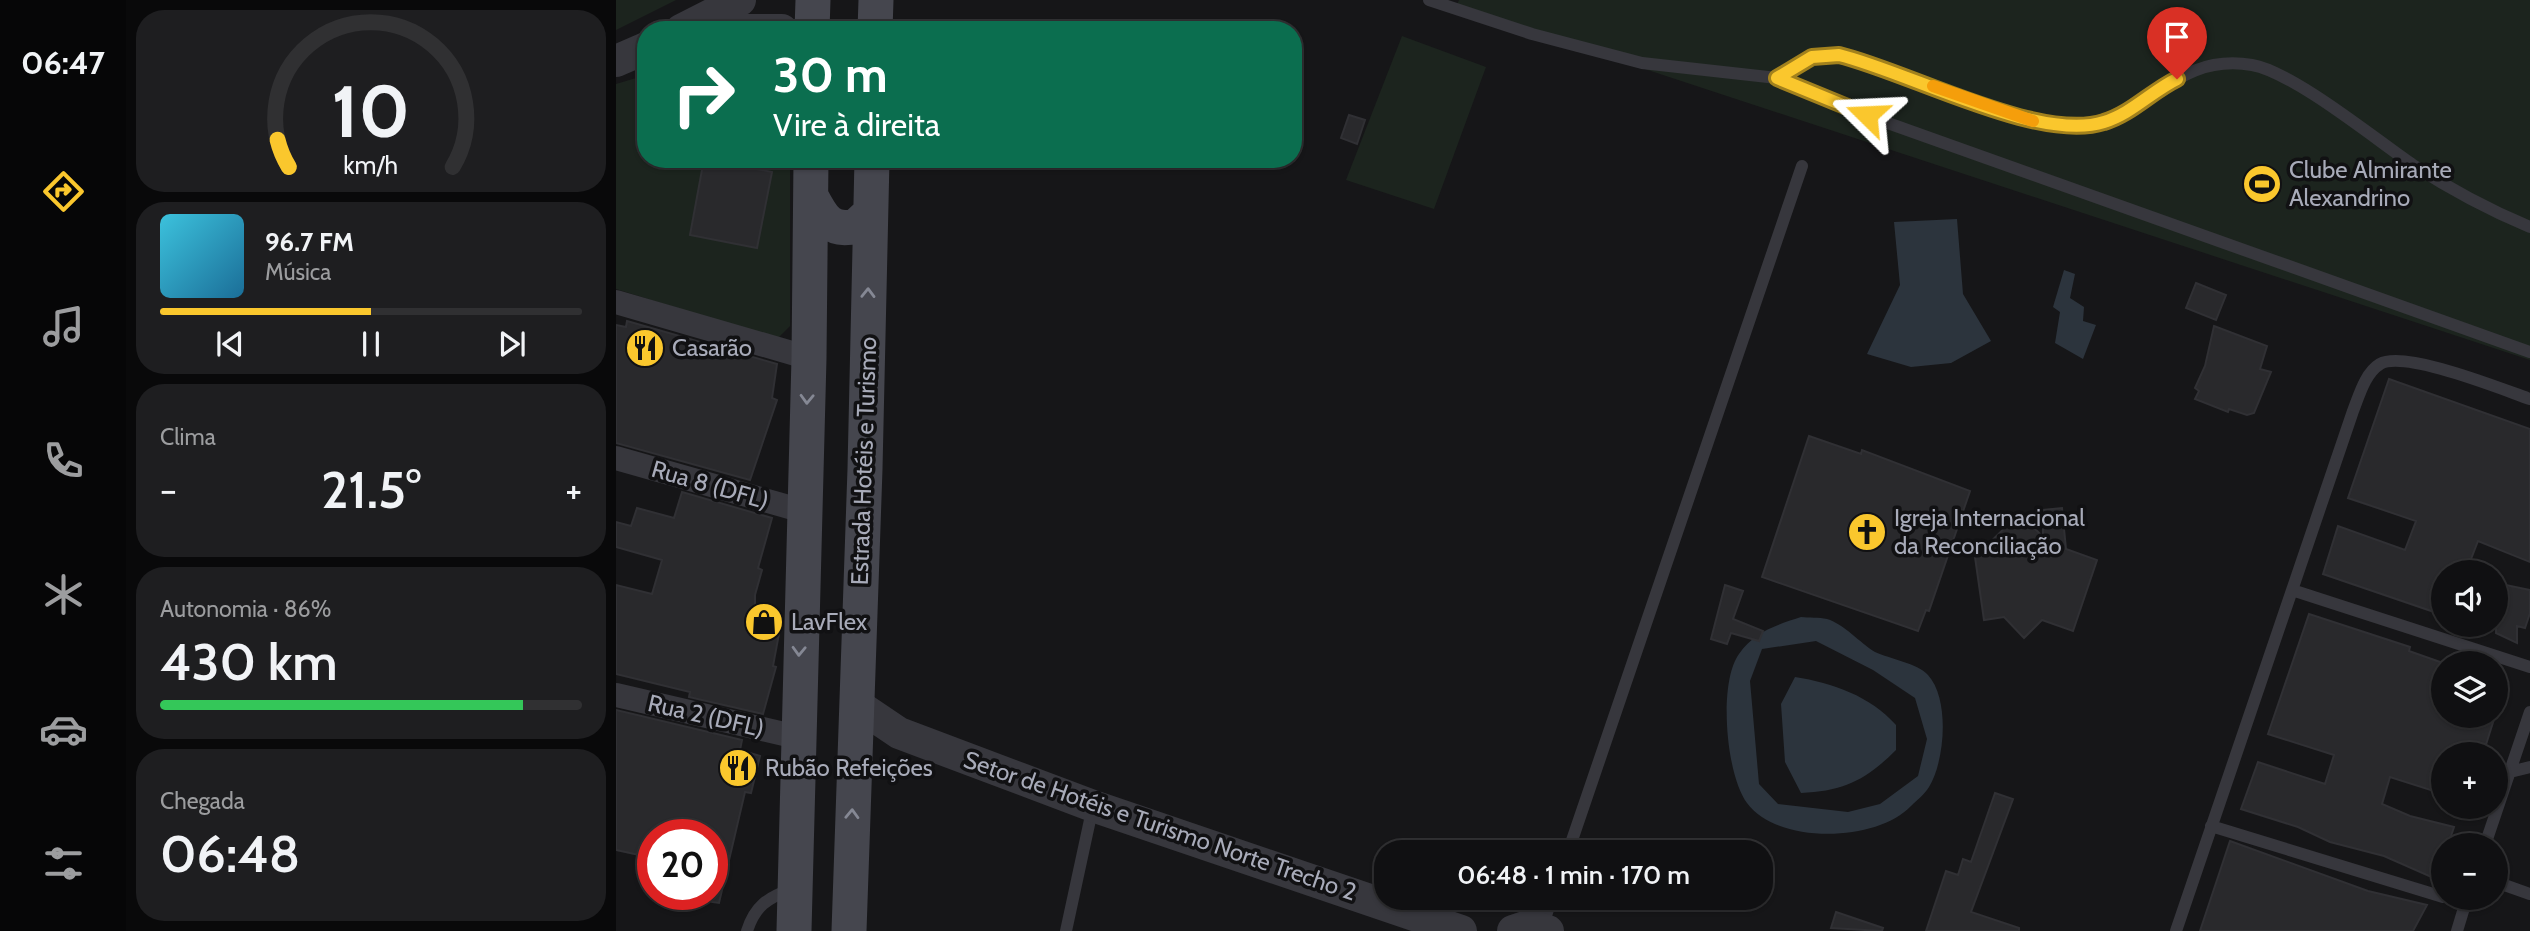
<!DOCTYPE html>
<html lang="pt">
<meta charset="utf-8">
<style>
:root{--surface:#101012;--page:#1e1e20;--text:#f1f3f6;--muted:#9c9d9f;--line:#303032;--accent:#fac72d}
body{margin:0;font-family:Cabin,sans-serif;background:var(--page);color:var(--text);height:100vh;display:flex;flex-direction:column;font-size:26px;white-space:nowrap}
*{box-sizing:border-box;margin:0}
p{font-size:23px;color:var(--muted)}
.icon{flex:none;width:38px;height:38px;fill:none;stroke:currentColor;stroke-width:2;stroke-linecap:round;stroke-linejoin:round}
.map{position:relative;flex:1;overflow:hidden}
.sheet{display:flex;flex-direction:column;gap:10px;padding:10px;background:#09090a;width:490px}
.sheet>*{flex:none}
.hud{position:absolute;left:21px;top:21px;width:665px;height:147px;border-radius:28px;box-shadow:0 2px 5px #0004,0 0 0 2px var(--line);background:#0b6e4f;color:#fff;overflow:hidden}
.tools{position:absolute;left:1815px;top:560px;display:grid;gap:14px}
.tools a{display:grid;place-items:center;width:77px;height:77px;border-radius:50%;background:var(--surface);box-shadow:0 2px 5px #0004,0 0 0 2px var(--line);font-size:35px}
.speed{position:absolute;left:21px;top:819px;display:flex;gap:14px;font-size:35px;font-weight:700;text-align:center}
.speed>*{display:grid;place-content:center;width:91px;height:91px;border-radius:50%;background:var(--surface);box-shadow:0 2px 5px #0004,0 0 0 2px var(--line);line-height:1}
.speed .limit{border:10px solid #d22;background:#fff;color:#111}
.pin{position:absolute;display:grid;place-items:center;width:60px;height:60px;color:#fff;margin:-72px -30px;border-radius:50% 50% 50% 0;rotate:-45deg;box-shadow:0 0 7px #0007}
.pin .icon{rotate:45deg}
.me{position:absolute;width:77px;margin:-38px;rotate:291deg;stroke-linejoin:round;filter:drop-shadow(0 0 5px #0008)}
.turn{display:flex;align-items:center;gap:24px;height:147px;padding:0 21px;font-size:32px}
.turn .icon{width:91px;height:91px;stroke-width:2.5}
.turn b{display:block;font-size:49px;line-height:60px}
.big{font-size:52px;font-weight:600;line-height:1.1}
.sheet .card{flex:1;display:flex;flex-direction:column;justify-content:center;gap:10px;min-width:0;padding:0 24px;border-radius:28px;background:var(--page)}
.sheet .dial{align-items:center;gap:0}
.dial svg{height:182px;overflow:visible;fill:none;stroke:var(--line);stroke-width:7;stroke-linecap:round;text-anchor:middle}
.dial text{fill:var(--text);stroke:none}
.song{display:flex;align-items:center;gap:21px}
.cover{width:84px;height:84px;border-radius:10px;background:linear-gradient(135deg,hsl(190 70% 55%),hsl(200 70% 35%))}
.played{height:7px;border-radius:4px;background:linear-gradient(90deg,var(--accent) 50%,var(--line) 50%)}
.keys{display:flex;justify-content:space-around;direction:ltr}
.heat{display:flex;justify-content:space-between;align-items:center;font-size:38px;direction:ltr}
.charge{height:10px;border-radius:5px;background:linear-gradient(90deg,#34c759 86%,var(--line) 0)}
.trip{position:absolute;left:758px;top:840px;width:399px;height:70px;border-radius:28px;background:var(--surface);box-shadow:0 2px 5px #0004,0 0 0 2px var(--line);font-weight:600;line-height:70px;text-align:center}
main{display:flex;flex:1;min-height:0}
.dock{display:flex;flex-direction:column;width:126px;justify-content:space-around;align-items:center;background:#060607;color:var(--muted)}
.dock .icon{width:49px;height:49px}
.dock .active{color:var(--accent)}
.dock b{font-size:32px;color:var(--text)}
.map>svg:first-child{display:block}
.green{fill:#1c241e}
.water{fill:#2c343d;fill-rule:evenodd}
.building{fill:#29292c;stroke:#303034;stroke-width:2}
.lines{fill:none;stroke-linecap:round;stroke-linejoin:round}
.service{stroke:#37373d;stroke-width:12}
.minor{stroke:#37373d;stroke-width:24}
.tertiary{stroke:#37373d;stroke-width:32}
.secondary{stroke:#45464e;stroke-width:35}
.oneway{stroke:#858894}
.route-casing{stroke:#a2811d;stroke-width:18}
.route{stroke:#fac72d;stroke-width:12}
.slow{stroke:#f59e0b;stroke-width:12}
.labels{text-anchor:middle;stroke-width:7;stroke-linejoin:round;paint-order:stroke}
.poi-label{font-size:24px;fill:#a8abb9;stroke:#111113;text-anchor:start}
.street-label{font-size:24px;fill:#a8abb9;stroke:#111113}
</style>
<main>
<nav class="dock">
<b>06:47</b>
<svg class="icon active" aria-label="directions" viewBox="0 0 24 24"><path d="M12 3l9 9-9 9-9-9zM9 14v-3h6M13 9l2 2-2 2"/></svg>
<svg class="icon" aria-label="music" viewBox="0 0 24 24"><path d="M9 18V5l10-2v13"/><circle cx="6" cy="18" r="3"/><circle cx="16" cy="16" r="3"/></svg>
<svg class="icon" aria-label="phone" viewBox="0 0 24 24"><path d="M5 4h4l2 5-3 2q2 4 5 5l2-3 5 2v4C11 20 4 13 5 4z"/></svg>
<svg class="icon" aria-label="climate" viewBox="0 0 24 24"><path d="M12 3v18M4 7l16 10M4 17L20 7"/></svg>
<svg class="icon" aria-label="car" viewBox="0 0 24 24"><path d="M5 17H2v-5l4-1 3-4h7l3 4 3 1v5h-3M9 17h6M6 11h13"/><circle cx="7" cy="17" r="2"/><circle cx="17" cy="17" r="2"/></svg>
<svg class="icon" aria-label="filters" viewBox="0 0 24 24"><path d="M4 7h16M4 17h16"/><circle cx="9" cy="7" r="2"/><circle cx="15" cy="17" r="2"/></svg>
</nav>
<section class="sheet">
<div class="card dial"><svg viewBox="0 0 100 80">
<path d="M14 69A42 42 0 1 1 86 69"/>
<path d="M14 69A42 42 0 0 1 9 57" stroke="#fac72d"/>
<text x="50" y="56" font-size="32" font-weight="700">10</text>
<text x="50" y="72" font-size="11">km/h</text>
</svg></div>
<div class="card">
<div class="song"><i class="cover"></i><div><b>96.7 FM</b><p>Música</p></div></div>
<div class="played"></div>
<div class="keys"><svg class="icon" aria-label="previous" viewBox="0 0 24 24"><path d="M18 5L8 12l10 7zM5 5v14"/></svg><svg class="icon" aria-label="pause" viewBox="0 0 24 24"><path d="M8 5v14M16 5v14"/></svg><svg class="icon" aria-label="next" viewBox="0 0 24 24"><path d="M6 5l10 7-10 7zM19 5v14"/></svg></div>
</div>
<div class="card"><p>Clima</p>
<div class="heat"><a>−</a><b class="big">21.5°</b><a>+</a></div>
</div>
<div class="card"><p>Autonomia · 86%</p><b class="big">430 km</b><div class="charge"></div></div>
<div class="card"><p>Chegada</p><b class="big">06:48</b></div>
</section>
<div class="map">
<svg width="1914" height="931" viewBox="0 0 1914 931">
<rect width="100%" height="100%" fill="#161618"/>
<path class="green" d="M 0,0 L 60,0 L 0,30 Z
M 843,0 L 1914,0 L 1914,360 L 840,7 Z
M 786,36 L 870,67 L 818,209 L 730,180 Z
M 30,75 L 30,159 L 174,159 L 174,326 L 161,339 L 0,289 L 0,84 Z"/>
<path class="water" d="M 1341,219 L 1347,294 L 1375,341 L 1335,363 L 1295,367 L 1251,354 L 1284,285 L 1278,222 Z
M 1448,270 L 1459,274 L 1454,298 L 1468,307 L 1467,321 L 1480,325 L 1467,359 L 1439,343 L 1444,312 L 1437,307 Z
M 1185,617 C 1193,618 1203,617 1211,619 C 1228,624 1244,643 1259,652 C 1274,659 1301,663 1312,675 C 1334,699 1329,761 1313,787 C 1309,794 1301,800 1295,806 C 1261,842 1162,845 1131,803 C 1110,775 1102,683 1123,654 C 1138,632 1160,625 1185,617 ZM 1200,641 L 1257,670 L 1299,698 L 1311,739 L 1302,776 L 1264,804 L 1232,812 L 1162,804 L 1143,784 L 1134,681 L 1146,649 Z
M 1179,677 C 1217,683 1254,696 1280,725 L 1280,750 C 1250,780 1228,791 1185,793 L 1169,762 L 1165,704 Z"/>
<path class="building" d="M 733,115 L 749,120 L 741,144 L 725,138 Z
M 88,159 L 156,172 L 141,248 L 74,235 Z
M 1580,283 L 1610,295 L 1600,320 L 1570,308 Z
M 11,321 L 161,364 L 156,398 L 161,400 L 134,480 L 0,443 L 0,325 L 10,327 Z
M 1598,326 L 1651,346 L 1644,369 L 1655,372 L 1638,413 L 1631,415 L 1613,409 L 1612,412 L 1579,399 L 1583,391 L 1579,388 L 1589,366 Z
M 1773,379 L 1914,429 L 1914,562 L 1862,541 L 1850,572 L 1827,572 L 1827,615 L 1707,574 L 1722,526 L 1789,550 L 1800,521 L 1732,498 Z
M 1193,436 L 1245,454 L 1246,450 L 1354,491 L 1313,611 L 1310,610 L 1302,631 L 1146,577 Z
M 66,492 L 156,518 L 142,568 L 146,570 L 139,595 L 139,617 L 165,623 L 157,666 L 160,667 L 147,714 L 73,697 L 74,692 L 0,674 L 0,585 L 36,594 L 46,560 L 0,547 L 0,522 L 15,526 L 21,508 L 58,518 Z
M 1446,508 L 1450,549 L 1481,560 L 1457,631 L 1426,620 L 1408,638 L 1388,617 L 1368,620 L 1359,557 L 1404,513 L 1427,537 L 1427,510 Z
M 1880,583 L 1914,590 L 1914,613 L 1909,628 L 1901,626 L 1901,643 L 1880,633 Z
M 1109,585 L 1127,591 L 1117,619 L 1147,631 L 1143,641 L 1115,633 L 1111,644 L 1095,639 Z
M 1693,614 L 1794,647 L 1793,651 L 1827,663 L 1827,716 L 1879,716 L 1867,754 L 1827,754 L 1827,794 L 1774,777 L 1766,804 L 1794,816 L 1838,827 L 1832,845 L 1827,845 L 1825,862 L 1821,861 L 1820,879 L 1768,856 L 1714,842 L 1682,827 L 1625,809 L 1642,762 L 1709,784 L 1718,755 L 1652,734 Z
M 0,710 L 126,740 L 124,750 L 144,756 L 135,793 L 129,792 L 103,903 L 96,902 L 96,835 L 37,835 L 37,858 L 0,850 Z
M 1379,793 L 1397,799 L 1355,912 L 1403,928 L 1403,931 L 1310,931 L 1330,871 L 1342,875 L 1347,859 L 1355,862 Z
M 1614,841 L 1752,891 L 1811,905 L 1797,931 L 1584,931 Z
M 1220,912 L 1267,928 L 1266,931 L 1215,928 Z"/>
<g class="lines">
<path class="service" d="M 813,0 L 916,34 L 1026,63 L 1161,78 L 1269,122 L 1914,352
M 1161,78 L 1196,57 L 1223,55 C 1290,72 1408,135 1471,126 C 1532,118 1559,52 1636,65 C 1677,72 1759,139 1797,165 C 1834,189 1873,210 1914,227
M 1676,590 L 1914,667
M 1894,772 L 1914,767
M 1595,826 L 1827,897
M 1869,845 L 1914,712
M 952,852 L 1186,166
M 1880,882 L 1914,894
M 926,927 L 936,898
M 131,931 C 139,906 151,898 176,889
M 450,931 L 477,806
M 1560,931 L 1737,411 C 1743,396 1749,373 1764,364 C 1789,350 1885,389 1914,399
M 1841,931 L 1851,898"/>
<path class="minor" d="M 0,302 L 193,358
M 0,458 L 187,511
M 0,695 L 181,737"/>
<path class="tertiary" d="M 65,30 L 124,0
M 125,30 L 166,30
M 0,61 L 30,48
M 240,704 L 283,733 L 477,806 L 845,931
M 897,931 L 915,925 L 932,931"/>
<path class="secondary" d="M 196,30 L 197,0
M 259,30 L 260,0
M 195,196 C 206,217 214,233 240,226 L 254,213
M 178,931 L 193,358 L 195,159
M 233,931 L 249,469 L 256,159"/>
</g>
<defs><path id="oneway-chevron" d="M-2-3.5L2.5 0L-2 3.5" fill="none" stroke-width="1.6" stroke-linecap="round" stroke-linejoin="round" transform="scale(1.75)"/></defs>
<g class="oneway">
<use href="#oneway-chevron" transform="translate(252 293) rotate(-89)"/>
<use href="#oneway-chevron" transform="translate(191 399) rotate(92)"/>
<use href="#oneway-chevron" transform="translate(183 651) rotate(92)"/>
<use href="#oneway-chevron" transform="translate(236 814) rotate(-88)"/>
</g>
<g class="lines">
<defs>
<path id="route" d="M 1251,115 L 1161,78 L 1196,57 L 1223,55 C 1293,72 1423,143 1488,122 C 1515,114 1536,91 1561,79"/>
</defs>
<use href="#route" class="route-casing"/>
<use href="#route" class="route"/>
<path class="slow" d="M 1317,86 L 1417,121"/>
</g>
<defs>
<symbol id="stadium-disc" viewBox="-11 -11 22 22"><circle r="9.5" fill="#fac72d" stroke="#111113"/><path d="M0-5a6.5 5 0 1 0 0 10a6.5 5 0 1 0 0-10ZM-3.5-1.8h7v3.6h-7Z" fill="#111"/></symbol>
<symbol id="restaurant-disc" viewBox="-11 -11 22 22"><circle r="9.5" fill="#fac72d" stroke="#111113"/><path d="M-5-6h1v4h1v-4h1v4h1v-4h1v5L-1.5 .5V6h-2V.5L-5-1ZM5-6V6H3V1.5H1.5Q1.5-4 5-6Z" fill="#111"/></symbol>
<symbol id="church-disc" viewBox="-11 -11 22 22"><circle r="9.5" fill="#fac72d" stroke="#111113"/><path d="M-1.2-6h2.4v3.5h3.3v2.4h-3.3V6h-2.4V-.1h-3.3v-2.4h3.3Z" fill="#111"/></symbol>
<symbol id="shop-disc" viewBox="-11 -11 22 22"><circle r="9.5" fill="#fac72d" stroke="#111113"/><path d="M-5-2.5h2.3a2.7 3.5 0 0 1 5.4 0H5L5.5 6h-11ZM-1.5-2.5h3a1.5 2.3 0 0 0-3 0Z" fill="#111"/></symbol>
</defs>
<g fill-rule="evenodd">
<use href="#stadium-disc" x="1624" y="162" width="44" height="44"/>
<use href="#restaurant-disc" x="7" y="326" width="44" height="44"/>
<use href="#church-disc" x="1229" y="510" width="44" height="44"/>
<use href="#shop-disc" x="126" y="600" width="44" height="44"/>
<use href="#restaurant-disc" x="100" y="746" width="44" height="44"/>
</g>
<g class="labels">
<g class="poi-label">
<text x="1673" y="178">Clube Almirante<tspan x="1673" dy="28">Alexandrino</tspan></text>
<text x="56" y="356">Casarão</text>
<text x="1278" y="526">Igreja Internacional<tspan x="1278" dy="28">da Reconciliação</tspan></text>
<text x="175" y="630">LavFlex</text>
<text x="149" y="776">Rubão Refeições</text>
</g>
<g class="street-label">
<text transform="translate(248 461) rotate(-88)" y="8">Estrada Hotéis e Turismo</text>
<text transform="translate(94 485) rotate(16)" y="8">Rua 8 (DFL)</text>
<text transform="translate(90 716) rotate(13)" y="8">Rua 2 (DFL)</text>
<text transform="translate(544 826) rotate(19)" y="8">Setor de Hotéis e Turismo Norte Trecho 2</text>
</g>
</g>
</svg>
<div class="tools">
<a><svg class="icon" aria-label="sound" viewBox="0 0 24 24"><path d="M4 9h4l5-4v14l-5-4H4zM17 9q2 3 0 6"/></svg></a>
<a><svg class="icon" aria-label="layers" viewBox="0 0 24 24"><path d="M12 4l9 5-9 5-9-5zM3 14l9 5 9-5"/></svg></a>
<a>+</a>
<a>−</a>
</div>
<div class="speed"><div class="limit">20</div></div>
<div class="pin" style="left:1561px;top:79px;background:#d93025"><svg class="icon" aria-label="arrive" viewBox="0 0 24 24"><path d="M6 21V4h12l-3 4 3 4H6"/></svg></div>
<svg class="me" style="left:1251px;top:115px" viewBox="-20 -20 40 40"><path d="M0-17L14 15 0 8-14 15z" fill="#fac72d" stroke="#fff" stroke-width="4"/></svg>
<div class="trip">06:48 · 1 min · 170 m</div>
<div class="hud">
<div class="turn"><svg class="icon" aria-label="right" viewBox="0 0 24 24"><path d="M7 20v-9h11M14 6l5 5-5 5"/></svg><div><b>30 m</b>Vire à direita</div></div>
</div>
</div>
</main>
